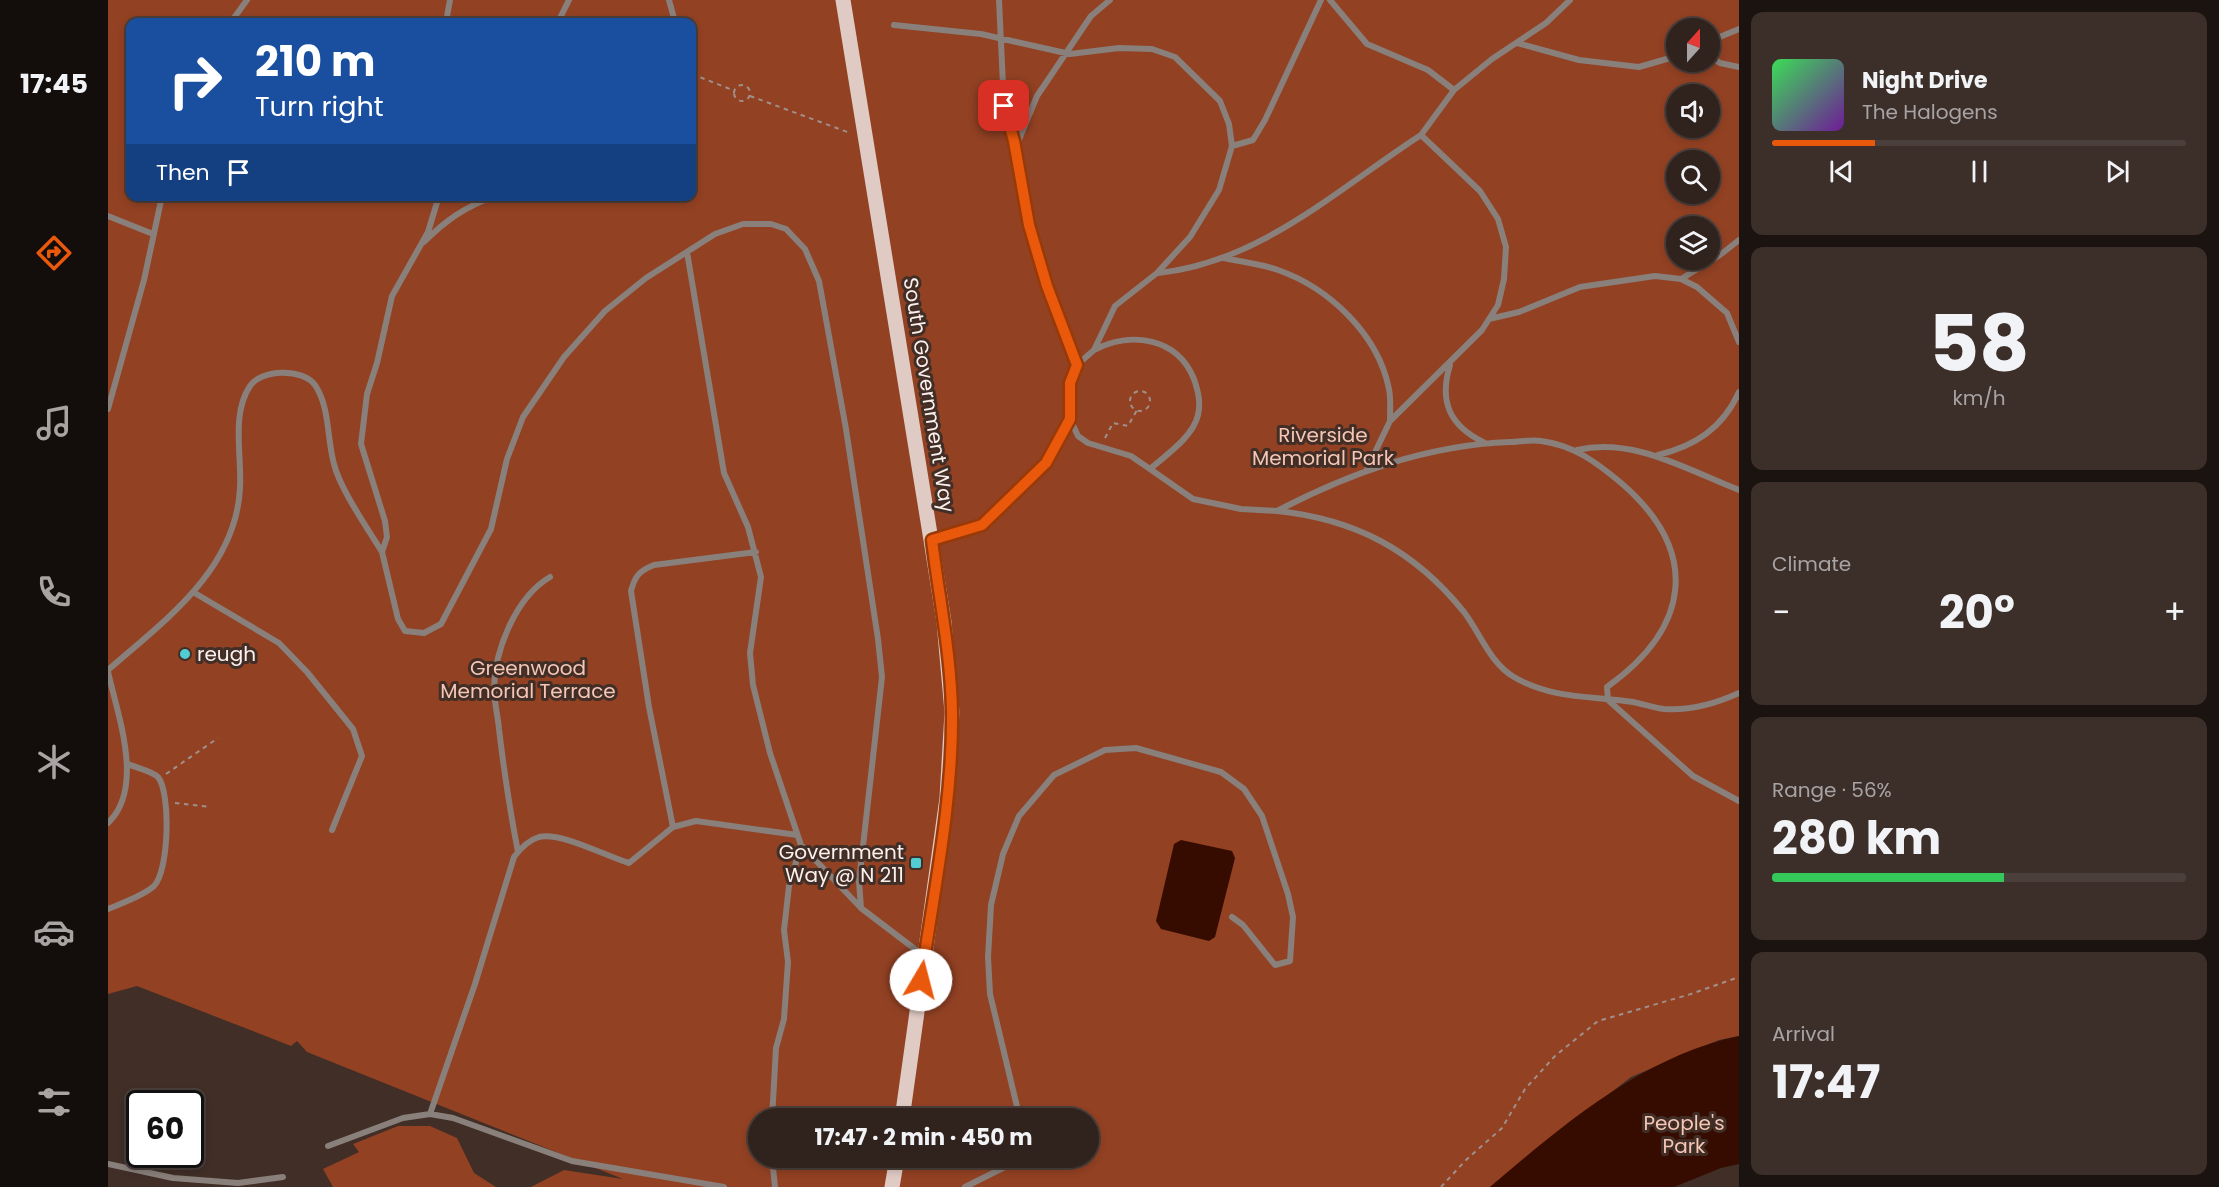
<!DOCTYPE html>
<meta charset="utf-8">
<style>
:root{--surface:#30221d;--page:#3c2f2a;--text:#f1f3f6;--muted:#a8a4a4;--line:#4b3f3b;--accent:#ea580c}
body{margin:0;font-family:Poppins,sans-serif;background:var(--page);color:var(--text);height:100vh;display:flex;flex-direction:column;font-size:22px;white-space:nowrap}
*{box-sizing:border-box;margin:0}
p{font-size:20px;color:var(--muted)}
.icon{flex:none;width:33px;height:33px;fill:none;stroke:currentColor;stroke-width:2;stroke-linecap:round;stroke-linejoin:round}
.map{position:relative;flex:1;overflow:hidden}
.side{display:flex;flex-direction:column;gap:12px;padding:12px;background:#1a1310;width:480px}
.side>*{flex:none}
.hud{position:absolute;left:18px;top:18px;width:570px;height:183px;border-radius:12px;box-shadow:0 3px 9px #0003,0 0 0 2px var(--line);background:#1a4fa0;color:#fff;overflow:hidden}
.needle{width:39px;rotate:21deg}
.tools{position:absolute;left:1558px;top:18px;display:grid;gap:12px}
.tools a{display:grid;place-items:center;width:54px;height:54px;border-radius:50%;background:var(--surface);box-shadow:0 3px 9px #0003,0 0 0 2px var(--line);font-size:30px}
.speed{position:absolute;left:18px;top:1090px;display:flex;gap:12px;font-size:30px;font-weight:700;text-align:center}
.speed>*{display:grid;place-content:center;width:78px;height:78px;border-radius:50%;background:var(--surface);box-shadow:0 3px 9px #0003,0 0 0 2px var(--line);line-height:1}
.speed .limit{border:3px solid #111;border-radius:9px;background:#fff;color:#111}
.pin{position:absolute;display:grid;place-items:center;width:51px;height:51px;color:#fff;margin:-26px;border-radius:12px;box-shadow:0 3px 9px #0006}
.me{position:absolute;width:66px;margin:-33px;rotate:8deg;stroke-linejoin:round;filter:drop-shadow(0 0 4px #0008)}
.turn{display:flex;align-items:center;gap:21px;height:126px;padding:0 30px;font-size:27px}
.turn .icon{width:78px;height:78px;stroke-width:2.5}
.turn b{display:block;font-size:42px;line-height:51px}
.then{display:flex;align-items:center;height:57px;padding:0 30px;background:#0003;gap:12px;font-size:22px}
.big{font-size:45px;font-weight:700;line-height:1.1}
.side .tile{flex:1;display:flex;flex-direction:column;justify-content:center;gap:9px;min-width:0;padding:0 21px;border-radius:12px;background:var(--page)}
.side .dial{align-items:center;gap:0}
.dial b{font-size:78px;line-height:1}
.song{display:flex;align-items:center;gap:18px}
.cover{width:72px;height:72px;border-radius:9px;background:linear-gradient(135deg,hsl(130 70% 55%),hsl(280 70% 35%))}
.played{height:6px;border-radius:3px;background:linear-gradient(90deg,var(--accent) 25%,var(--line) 25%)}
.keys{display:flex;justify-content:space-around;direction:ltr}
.heat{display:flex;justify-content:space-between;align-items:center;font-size:33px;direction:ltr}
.charge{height:9px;border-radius:4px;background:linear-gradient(90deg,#34c759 56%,var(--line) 0)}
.trip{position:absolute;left:640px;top:1108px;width:351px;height:60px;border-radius:30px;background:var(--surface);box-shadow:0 3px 9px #0003,0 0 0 2px var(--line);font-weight:700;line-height:60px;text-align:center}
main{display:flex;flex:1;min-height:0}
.menu{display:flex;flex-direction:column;width:108px;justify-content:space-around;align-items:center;background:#130e0c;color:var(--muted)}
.menu .icon{width:42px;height:42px}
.menu .active{color:var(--accent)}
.menu b{font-size:27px;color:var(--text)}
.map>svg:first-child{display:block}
.green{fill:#924123;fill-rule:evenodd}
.water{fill:#370c00}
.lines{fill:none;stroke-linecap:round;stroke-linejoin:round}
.path{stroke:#a0908b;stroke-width:2;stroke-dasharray:4.5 4.5;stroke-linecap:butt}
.service{stroke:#897f7b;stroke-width:6}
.primary{stroke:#e0cbc4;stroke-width:15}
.route-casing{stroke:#983908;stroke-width:15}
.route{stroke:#ea580c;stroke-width:10}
.poi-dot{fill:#51ccd2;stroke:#402e27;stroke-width:2}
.labels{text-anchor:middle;stroke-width:6;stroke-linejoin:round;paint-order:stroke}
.street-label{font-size:20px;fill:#fdf0ec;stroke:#402e27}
.park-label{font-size:20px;fill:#f6c6b5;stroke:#402e27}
.poi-label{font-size:20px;fill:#fdf0ec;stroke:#402e27;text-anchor:start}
</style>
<main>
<nav class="menu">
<b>17:45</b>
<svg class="icon active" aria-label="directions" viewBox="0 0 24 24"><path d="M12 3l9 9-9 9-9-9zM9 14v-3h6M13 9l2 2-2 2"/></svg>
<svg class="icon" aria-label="music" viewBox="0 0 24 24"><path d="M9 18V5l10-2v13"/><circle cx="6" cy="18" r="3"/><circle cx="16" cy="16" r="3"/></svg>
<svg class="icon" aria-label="phone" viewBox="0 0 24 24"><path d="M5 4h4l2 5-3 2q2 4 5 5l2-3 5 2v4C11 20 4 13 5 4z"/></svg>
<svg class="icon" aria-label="climate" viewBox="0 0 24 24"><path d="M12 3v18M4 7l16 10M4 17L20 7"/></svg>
<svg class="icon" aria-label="car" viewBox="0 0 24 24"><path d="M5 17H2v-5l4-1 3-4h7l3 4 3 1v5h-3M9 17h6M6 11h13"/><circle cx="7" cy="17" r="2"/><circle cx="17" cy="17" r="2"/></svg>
<svg class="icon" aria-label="filters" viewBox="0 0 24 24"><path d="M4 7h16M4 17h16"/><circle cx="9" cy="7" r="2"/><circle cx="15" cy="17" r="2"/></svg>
</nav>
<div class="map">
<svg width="1631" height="1187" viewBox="0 0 1631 1187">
<rect width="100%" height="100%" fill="#402e27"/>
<path class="green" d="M 0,0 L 1631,0 L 1631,1036 L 1611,1040 L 1523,1077 L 1382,1187 L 423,1187 L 456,1170 L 515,1179 L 199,1052 L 189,1041 L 183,1046 L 29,986 L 0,994 ZM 22,22 L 584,22 L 584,196 L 22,196 ZM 1569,28 L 1602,28 L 1602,62 L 1569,62 ZM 1569,94 L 1602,94 L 1602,128 L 1569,128 ZM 1569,160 L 1602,160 L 1602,194 L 1569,194 ZM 1569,226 L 1602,226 L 1602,260 L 1569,260 ZM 651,1119 L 981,1119 L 981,1158 L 651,1158 Z
M 290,1126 L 322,1126 L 349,1138 L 366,1173 L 388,1187 L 225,1187 L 215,1169 L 251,1152 L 245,1144 Z"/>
<path class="water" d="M 1073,840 L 1124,851 L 1127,858 L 1107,937 L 1101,941 L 1053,929 L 1048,921 L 1066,844 Z
M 1631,1036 L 1631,1164 L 1613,1168 L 1566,1187 L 1382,1187 C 1455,1125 1535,1056 1631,1036 Z"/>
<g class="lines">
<path class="path" d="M 584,74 L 627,91
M626 93a8 8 0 1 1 16 0a8 8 0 1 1-16 0Z
M 642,96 L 742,133
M1022 401a10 10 0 1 1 20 0a10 10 0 1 1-20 0Z
M 997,438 L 1005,423 L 1020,426 L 1029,410
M 58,774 L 110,738
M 67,803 L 102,807
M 1333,1187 L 1357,1161 L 1394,1128 L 1417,1089 L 1447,1056 L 1490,1021 L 1583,994 L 1631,977"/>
<path class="service" d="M 561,0 L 567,22
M 891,0 L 896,106 L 906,141 L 921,225 L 939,286 L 969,365
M 1222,0 L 1259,44 L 1320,70 L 1346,90
M 123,22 L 139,0
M 338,22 L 342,0
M 450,22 L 461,0
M 786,25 L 873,34 L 962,54 L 1011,48 L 1044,49 L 1067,57 L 1112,101 L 1121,124 L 1124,146 L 1111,190 L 1082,237 L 1049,273 L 1007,306 L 986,350 L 969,365 L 962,383 L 962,419 L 970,436 L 980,443 L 1023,456 L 1042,469 C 1058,455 1085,437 1090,415 C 1093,402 1090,391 1086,379 C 1069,337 1022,331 986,350
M 1602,41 L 1631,29
M 1409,43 L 1471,60 L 1531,67 L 1569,56
M 1602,56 L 1612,63 L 1631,67
M 1124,146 L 1145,140 L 1157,120 L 1213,0
M 907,149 L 929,96 L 983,16 L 1002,0
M 331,196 L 320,232 L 284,296 L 269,363 L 259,394 L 253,444 L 277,521 L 279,537 L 274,552 L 290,619 L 297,631 L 316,633 L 333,624 L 383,529 L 399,459 L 415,417 L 456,357 L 497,311 L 538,278 L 607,234 L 635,224 L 663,224 L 678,229 L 697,249 L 711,281 L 738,429 L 770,639 L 774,677 L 751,882 L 753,908
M 0,216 L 45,234
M 316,242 C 338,220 358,206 388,196
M 579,252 L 616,473 L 640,527 L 653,577 L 642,653 L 645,685 L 662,753 L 693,845
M 1116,258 C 1134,262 1153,264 1170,270 C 1221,288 1270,334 1281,389 C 1283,399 1282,411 1282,421
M 1050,273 C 1151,263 1231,188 1313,135
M 1573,279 L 1612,255 L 1631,240
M 1381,319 L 1411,312 L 1472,287 L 1547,276 L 1573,279 L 1589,287 L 1619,313 L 1631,342
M 1342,365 C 1331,401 1341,425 1375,442
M 0,409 L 36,280 L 54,196
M 1469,450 C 1526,437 1579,470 1631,490
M 1550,455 C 1587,446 1615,428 1631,392
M 1042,469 L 1085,499 L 1133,509 L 1169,511
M 1258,471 L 1282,421 L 1374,330 L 1390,305 L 1396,279 L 1398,247 L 1390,219 L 1372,191 L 1313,135 L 1346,90 L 1384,59 L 1438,23 L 1462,0
M 824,539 L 874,525 L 938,463 L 962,419
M 85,592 L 171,643 L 199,672 L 245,729 L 254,756 L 224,830
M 0,670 C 56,621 128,570 132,488 C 134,456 123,414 142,386 C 153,369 195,368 207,385 C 222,407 219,440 226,464 C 232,489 260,529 274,552
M 0,672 C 10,716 37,788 0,823
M 1631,693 C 1607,704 1583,711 1556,709 C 1546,708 1535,704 1525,702 C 1483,696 1443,699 1406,677 C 1382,663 1372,633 1356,612 C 1306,550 1247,519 1169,511 C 1242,473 1319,445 1402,442 C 1412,442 1423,439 1433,441 C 1465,445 1488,462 1512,482 C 1593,551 1583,627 1499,687 L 1500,700 L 1585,776 L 1631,801
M 565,827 L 541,707 L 523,591 C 527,576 531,571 546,565 L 648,552
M 410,852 C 402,811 396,771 391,729 C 390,716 386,702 386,688 C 387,649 408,597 442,577
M 0,909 C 14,903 35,896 46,886 C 61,871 63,793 50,777 C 44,771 29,768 20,764
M 322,1114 L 367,984 L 406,857 C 412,849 421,840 431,837 C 454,832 497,856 521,863 L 565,827 L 588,821 L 689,835
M 664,1119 L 668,1048 L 676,1019 L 680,962 L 676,930 L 681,886 L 693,845 L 753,908 L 816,956
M 912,1119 L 882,994 L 880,957 L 883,905 L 895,854 L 911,816 L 946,775 L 997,750 L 1028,748 L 1113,772 L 1136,789 L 1154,816 L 1180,894 L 1185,917 L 1182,961 L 1167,965 L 1135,925 L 1124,917
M 220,1146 L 295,1118 L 322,1114 L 345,1118 L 464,1161 L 616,1187
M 664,1158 L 667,1187
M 0,1164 L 65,1178 L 130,1183 L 175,1177
M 857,1187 L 905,1163 L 907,1158"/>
<path class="primary" d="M 735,0 L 823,540 L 836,622 L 844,712 L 839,798 L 794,1119
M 784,1187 L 789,1158"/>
</g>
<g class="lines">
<defs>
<path id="route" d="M 813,980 C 826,891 845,801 844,712 C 843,654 831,597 824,540 L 874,525 L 938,463 L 962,419 L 962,383 L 969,365 L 939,286 L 921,225 L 906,141 L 896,106"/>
</defs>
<use href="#route" class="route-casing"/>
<use href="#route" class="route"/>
</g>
<g class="poi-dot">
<circle cx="77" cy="654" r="6"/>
<rect x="802" y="857" width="12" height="12" rx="3"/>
</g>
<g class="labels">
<g class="street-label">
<text transform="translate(821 395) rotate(81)" y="7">South Government Way</text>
</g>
<g class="park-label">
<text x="1215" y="442">Riverside<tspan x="1215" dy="23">Memorial Park</tspan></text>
<text x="420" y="675">Greenwood<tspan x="420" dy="23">Memorial Terrace</tspan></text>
<text x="1576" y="1130">People's<tspan x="1576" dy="23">Park</tspan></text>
</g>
<g class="poi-label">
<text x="89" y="661">reugh</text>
<text x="796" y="859" text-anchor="end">Government<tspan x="796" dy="23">Way @ N 211</tspan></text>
</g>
</g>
</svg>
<div class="tools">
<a><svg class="needle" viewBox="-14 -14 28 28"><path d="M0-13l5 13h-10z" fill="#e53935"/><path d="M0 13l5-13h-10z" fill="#a8a4a4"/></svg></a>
<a><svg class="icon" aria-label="sound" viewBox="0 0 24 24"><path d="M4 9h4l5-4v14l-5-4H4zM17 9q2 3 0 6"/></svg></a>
<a><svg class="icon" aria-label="search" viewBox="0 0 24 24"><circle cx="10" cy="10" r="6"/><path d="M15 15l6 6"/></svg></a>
<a><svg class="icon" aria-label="layers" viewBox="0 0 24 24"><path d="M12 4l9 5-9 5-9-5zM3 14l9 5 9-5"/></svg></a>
</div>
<div class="speed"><div class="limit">60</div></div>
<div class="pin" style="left:896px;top:106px;background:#d93025"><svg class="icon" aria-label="arrive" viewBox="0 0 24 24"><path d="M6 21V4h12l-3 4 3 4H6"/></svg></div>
<svg class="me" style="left:813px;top:980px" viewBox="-20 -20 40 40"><circle r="19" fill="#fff"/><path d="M0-13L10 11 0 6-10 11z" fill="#ea580c"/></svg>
<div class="trip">17:47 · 2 min · 450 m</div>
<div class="hud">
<div class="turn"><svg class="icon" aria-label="right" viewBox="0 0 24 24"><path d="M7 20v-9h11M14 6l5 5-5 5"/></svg><div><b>210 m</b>Turn right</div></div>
<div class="then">Then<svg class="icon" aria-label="arrive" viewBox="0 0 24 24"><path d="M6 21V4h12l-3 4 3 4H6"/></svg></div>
</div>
</div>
<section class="side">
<div class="tile">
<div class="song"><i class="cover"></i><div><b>Night Drive</b><p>The Halogens</p></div></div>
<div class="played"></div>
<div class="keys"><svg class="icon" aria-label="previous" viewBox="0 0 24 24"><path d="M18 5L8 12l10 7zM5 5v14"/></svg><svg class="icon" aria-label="pause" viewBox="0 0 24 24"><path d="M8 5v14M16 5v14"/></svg><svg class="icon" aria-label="next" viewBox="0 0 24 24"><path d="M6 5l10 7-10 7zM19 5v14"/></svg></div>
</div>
<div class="tile dial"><b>58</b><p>km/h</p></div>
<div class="tile"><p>Climate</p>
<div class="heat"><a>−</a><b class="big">20°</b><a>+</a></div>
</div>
<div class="tile"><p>Range · 56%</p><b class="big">280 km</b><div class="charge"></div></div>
<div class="tile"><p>Arrival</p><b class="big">17:47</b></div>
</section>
</main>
